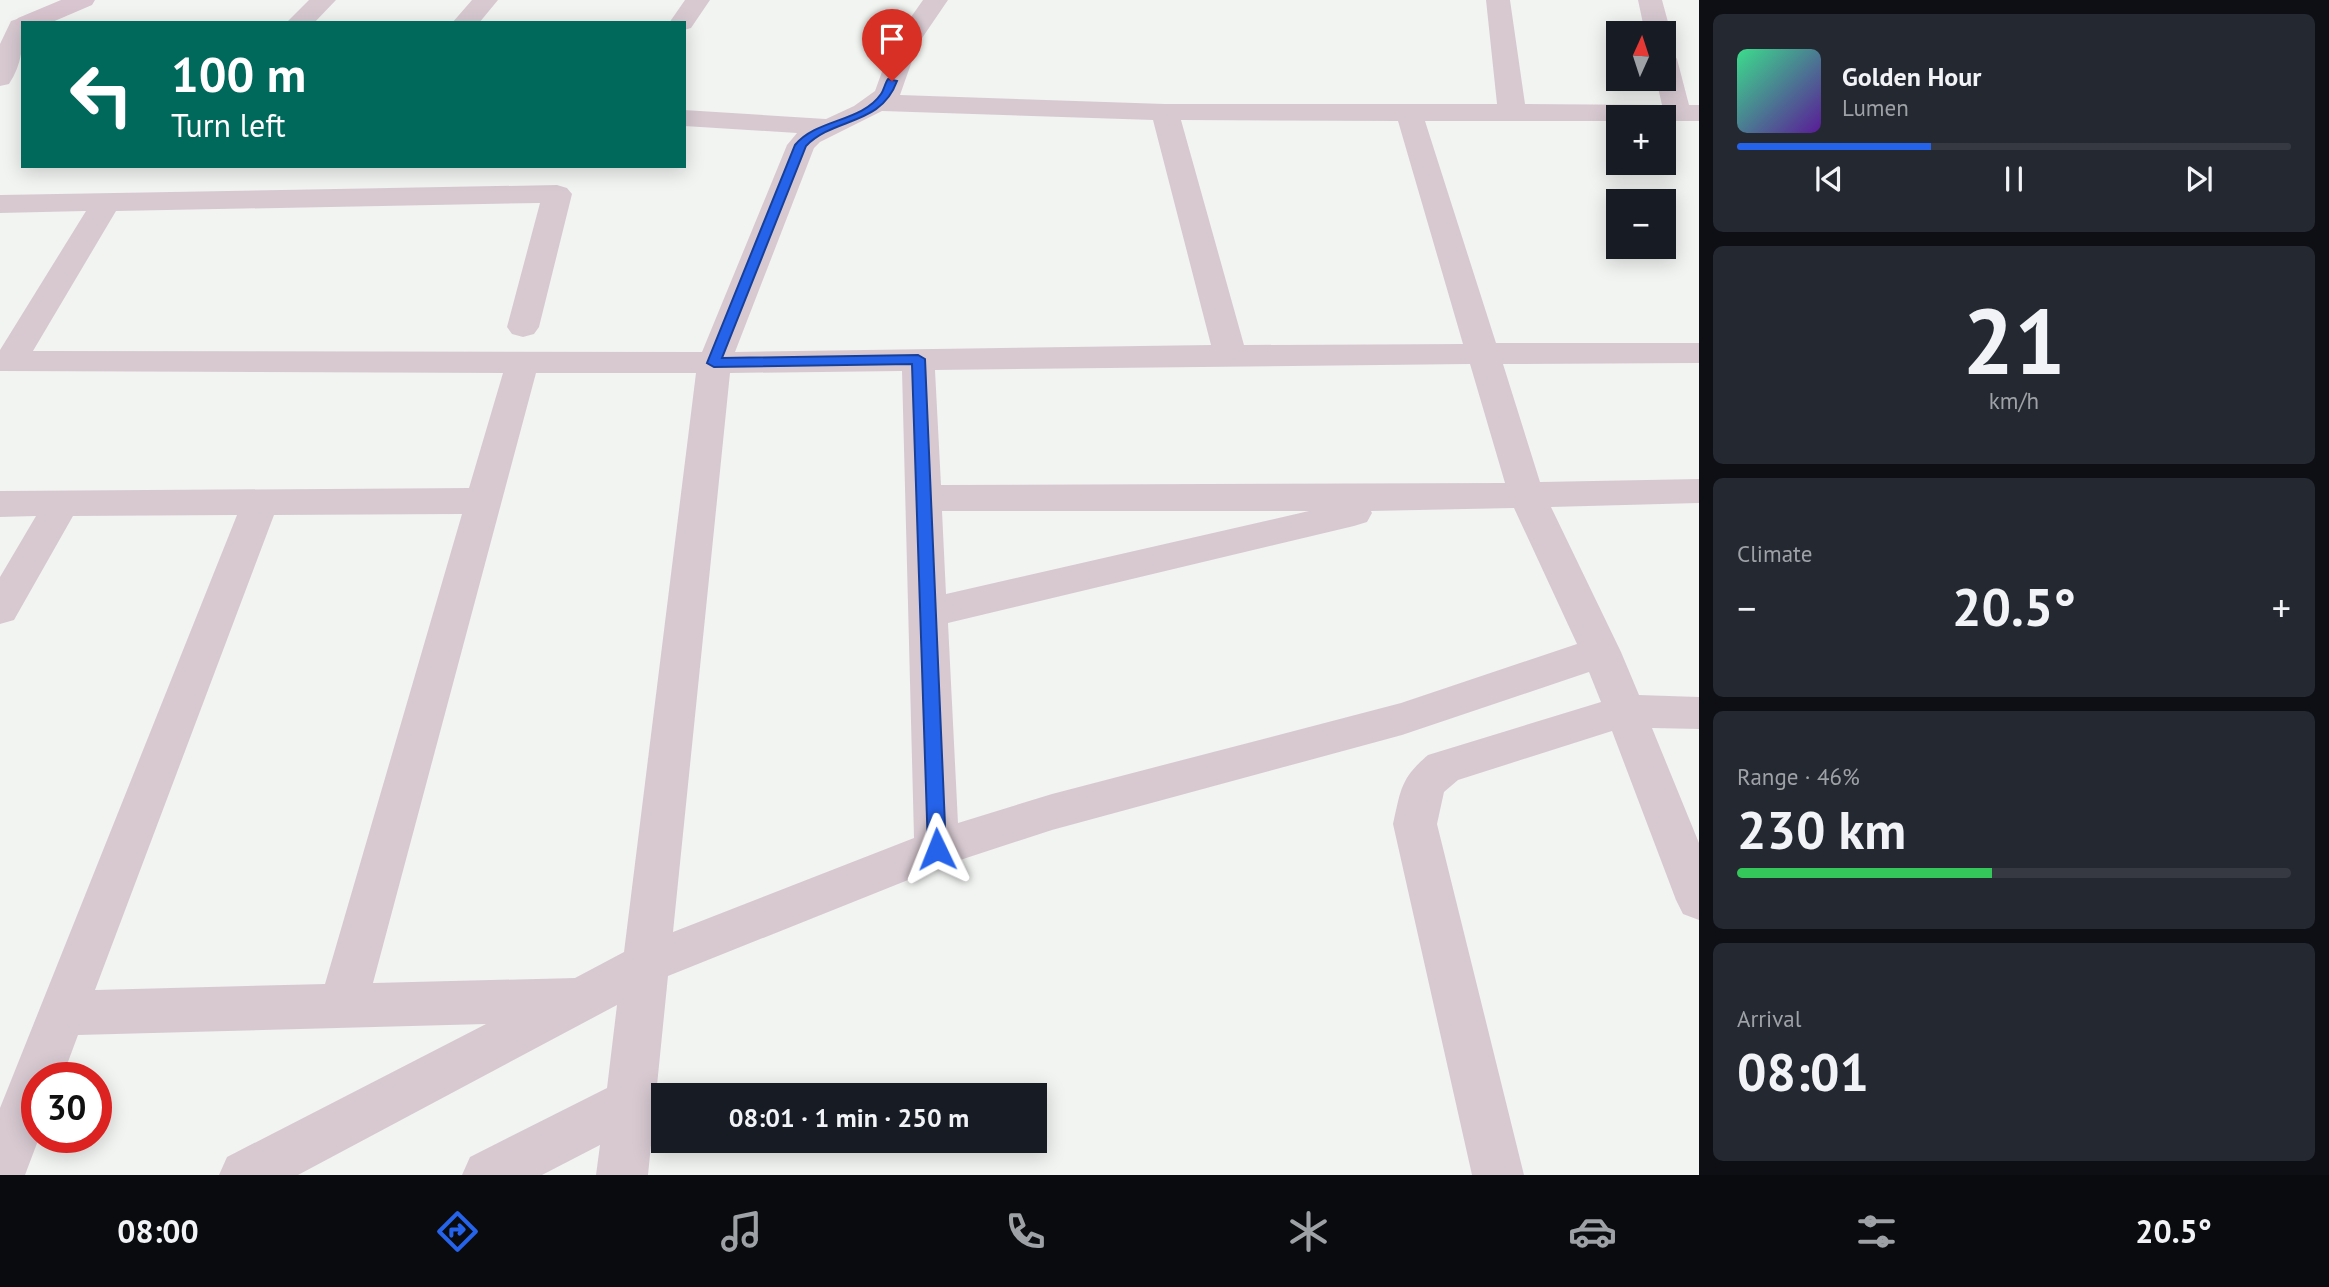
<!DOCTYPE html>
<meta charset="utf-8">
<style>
:root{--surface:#171b24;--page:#242831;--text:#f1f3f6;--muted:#9ea1a6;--line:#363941;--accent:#2563eb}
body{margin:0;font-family:"PT Sans",sans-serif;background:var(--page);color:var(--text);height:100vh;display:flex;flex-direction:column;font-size:26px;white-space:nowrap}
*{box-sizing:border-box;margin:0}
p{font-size:23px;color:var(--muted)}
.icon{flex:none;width:38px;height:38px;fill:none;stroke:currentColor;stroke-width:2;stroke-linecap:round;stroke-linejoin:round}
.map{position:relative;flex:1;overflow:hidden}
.panel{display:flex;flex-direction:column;gap:14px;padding:14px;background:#0d0f14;width:630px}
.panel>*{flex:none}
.guide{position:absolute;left:21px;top:21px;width:665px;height:147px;border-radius:0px;box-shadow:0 4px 18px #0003;background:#00695c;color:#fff;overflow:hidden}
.needle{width:46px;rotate:3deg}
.controls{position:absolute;left:1606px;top:21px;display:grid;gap:14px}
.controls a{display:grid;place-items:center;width:70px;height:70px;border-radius:0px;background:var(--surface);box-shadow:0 4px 18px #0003;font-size:35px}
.speed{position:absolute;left:21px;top:1062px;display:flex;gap:14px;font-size:35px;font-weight:700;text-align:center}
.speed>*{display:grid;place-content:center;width:91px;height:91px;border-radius:50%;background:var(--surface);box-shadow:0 4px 18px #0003;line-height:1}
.speed .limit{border:10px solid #d22;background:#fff;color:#111}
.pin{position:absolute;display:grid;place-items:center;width:60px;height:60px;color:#fff;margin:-72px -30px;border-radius:50% 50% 50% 0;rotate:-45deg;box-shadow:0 0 7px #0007}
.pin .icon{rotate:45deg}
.me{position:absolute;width:77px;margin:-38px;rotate:358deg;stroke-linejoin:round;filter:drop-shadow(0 0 5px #0008)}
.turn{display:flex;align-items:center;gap:24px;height:147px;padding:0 35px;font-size:32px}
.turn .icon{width:91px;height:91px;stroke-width:2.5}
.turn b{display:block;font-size:49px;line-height:60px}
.big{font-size:52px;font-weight:800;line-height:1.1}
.panel .card{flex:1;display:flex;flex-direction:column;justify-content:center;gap:10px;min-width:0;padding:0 24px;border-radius:10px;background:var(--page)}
.panel .dial{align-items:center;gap:0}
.dial b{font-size:91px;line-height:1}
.song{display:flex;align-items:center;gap:21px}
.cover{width:84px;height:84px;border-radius:10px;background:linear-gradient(135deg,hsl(150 70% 55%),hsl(270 70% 35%))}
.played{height:7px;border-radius:4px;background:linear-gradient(90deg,var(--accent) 35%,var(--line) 35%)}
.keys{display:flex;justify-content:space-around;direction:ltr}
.heat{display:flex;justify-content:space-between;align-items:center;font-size:38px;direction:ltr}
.charge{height:10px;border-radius:5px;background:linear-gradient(90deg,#34c759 46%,var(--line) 0)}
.trip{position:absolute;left:651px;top:1083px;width:396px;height:70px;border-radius:0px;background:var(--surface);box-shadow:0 4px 18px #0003;font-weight:800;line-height:70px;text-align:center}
.menu{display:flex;height:112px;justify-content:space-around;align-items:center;background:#090b0e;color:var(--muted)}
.menu .icon{width:49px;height:49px}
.menu .on{color:var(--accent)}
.menu b{font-size:32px;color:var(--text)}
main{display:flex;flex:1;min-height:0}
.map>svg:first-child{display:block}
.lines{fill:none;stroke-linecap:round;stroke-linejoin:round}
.street{fill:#d8c9d1;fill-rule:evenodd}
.secondary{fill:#d9c5cf;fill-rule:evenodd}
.route{fill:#2563eb;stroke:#184099;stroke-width:2}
</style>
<main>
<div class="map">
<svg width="1699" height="1175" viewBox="0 0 1699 1175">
<rect width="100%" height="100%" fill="#f2f4f2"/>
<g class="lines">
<path class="street" d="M 309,0 L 336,0 L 314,23 L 286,23 Z
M 472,0 L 498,0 L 479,23 L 452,23 Z
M 685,0 L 710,0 L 691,28 L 684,30 L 684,23 L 669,23 Z
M 923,0 L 948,0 L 918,44 L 900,95 L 1165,104 L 1497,104 L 1486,0 L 1510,0 L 1525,104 L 1662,105 L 1656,79 L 1664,79 L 1664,51 L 1673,53 L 1677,59 L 1689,105 L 1699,105 L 1699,121 L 1664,121 L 1664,117 L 1619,117 L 1619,121 L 1425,121 L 1496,343 L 1699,343 L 1699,363 L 1503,364 L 1540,482 L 1699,479 L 1699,503 L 1551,507 L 1621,652 L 1639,695 L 1699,697 L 1699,729 L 1652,728 L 1699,843 L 1699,920 L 1683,914 L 1676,900 L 1612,731 L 1458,780 L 1444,792 L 1437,824 L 1524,1175 L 1472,1175 L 1393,824 C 1401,790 1400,779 1428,755 L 1601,702 L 1589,672 L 1402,735 L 1052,830 L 948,864 L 668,976 L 648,1175 L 596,1175 L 600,1145 L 542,1175 L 462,1175 L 470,1157 L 607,1088 L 617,1005 L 298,1175 L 219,1175 L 227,1157 L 486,1024 L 78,1035 L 62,1078 L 37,1078 L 37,1138 L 39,1138 L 25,1175 L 0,1175 L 0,1108 L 237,515 L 73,516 L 14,620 L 0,624 L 0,577 L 36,516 L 0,517 L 0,491 L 469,488 L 503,373 L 0,371 L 0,350 L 86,211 L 0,213 L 0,195 L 557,185 L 567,188 L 572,194 L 539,327 L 534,334 L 523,337 L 512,334 L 507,327 L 540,203 L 116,211 L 33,351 L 702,352 L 787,145 L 797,133 L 684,126 L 684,110 L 826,119 L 854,106 L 875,91 L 892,44 ZM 882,111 L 1153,120 L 1211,345 L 735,352 L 814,148 L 820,142 ZM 1181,120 L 1398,121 L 1463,344 L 1244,345 ZM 1470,364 L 1505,483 L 941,485 L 935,370 ZM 902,371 L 914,838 L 673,932 L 730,373 ZM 536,373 L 696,373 L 624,952 L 575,978 L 373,983 ZM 1514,508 L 1577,644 L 1401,703 L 1052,794 L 958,823 L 948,623 L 1354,526 L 1367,522 L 1372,513 L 1371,511 ZM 942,511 L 1309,511 L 946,594 ZM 462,514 L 325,984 L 95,990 L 274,515 Z
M 1638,0 L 1662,0 L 1671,33 L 1667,38 L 1664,39 L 1664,33 L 1645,33 Z
M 20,18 L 30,23 L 23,23 C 23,45 22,65 9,84 L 0,86 L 0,44 L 11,21 Z"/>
<path class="secondary" d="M 61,0 L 95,0 L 92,5 L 50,23 L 23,23 L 23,30 L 14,23 L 18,18 Z"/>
</g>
<path class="route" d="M 888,79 L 897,81 C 881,126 834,117 806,146 L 722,358 L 918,355 L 925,359 L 946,849 L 943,854 L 937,856 L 930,854 L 928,849 L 912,364 L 714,367 L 707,363 L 795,145 C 816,119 862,122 881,94 C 884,90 885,83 888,79 Z"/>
</svg>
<div class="controls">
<a><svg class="needle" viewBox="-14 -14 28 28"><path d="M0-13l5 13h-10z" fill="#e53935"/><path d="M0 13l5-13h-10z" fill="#9ea1a6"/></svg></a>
<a>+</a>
<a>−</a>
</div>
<div class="speed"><div class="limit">30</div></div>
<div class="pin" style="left:892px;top:81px;background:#d93025"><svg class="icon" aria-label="arrive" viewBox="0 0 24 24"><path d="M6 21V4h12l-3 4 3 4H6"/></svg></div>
<svg class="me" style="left:937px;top:849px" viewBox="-20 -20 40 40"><path d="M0-17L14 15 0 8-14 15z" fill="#2563eb" stroke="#fff" stroke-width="4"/></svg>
<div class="trip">08:01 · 1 min · 250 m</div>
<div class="guide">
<div class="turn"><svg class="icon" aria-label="left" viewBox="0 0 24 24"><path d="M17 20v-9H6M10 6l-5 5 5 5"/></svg><div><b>100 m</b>Turn left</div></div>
</div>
</div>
<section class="panel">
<div class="card">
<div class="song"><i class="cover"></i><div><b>Golden Hour</b><p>Lumen</p></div></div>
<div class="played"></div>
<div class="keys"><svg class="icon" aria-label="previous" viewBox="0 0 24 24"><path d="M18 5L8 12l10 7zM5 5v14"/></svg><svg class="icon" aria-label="pause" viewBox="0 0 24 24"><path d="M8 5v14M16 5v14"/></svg><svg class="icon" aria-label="next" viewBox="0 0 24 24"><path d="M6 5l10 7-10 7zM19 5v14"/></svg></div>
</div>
<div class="card dial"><b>21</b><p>km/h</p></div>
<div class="card"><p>Climate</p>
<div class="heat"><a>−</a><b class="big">20.5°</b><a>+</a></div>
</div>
<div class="card"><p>Range · 46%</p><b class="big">230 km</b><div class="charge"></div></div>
<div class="card"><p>Arrival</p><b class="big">08:01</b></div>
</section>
</main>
<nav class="menu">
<b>08:00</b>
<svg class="icon on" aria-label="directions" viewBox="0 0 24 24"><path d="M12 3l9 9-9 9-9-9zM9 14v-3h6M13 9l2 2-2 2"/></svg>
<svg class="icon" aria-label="music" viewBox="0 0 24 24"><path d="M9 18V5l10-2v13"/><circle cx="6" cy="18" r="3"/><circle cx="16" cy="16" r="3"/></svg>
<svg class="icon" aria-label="phone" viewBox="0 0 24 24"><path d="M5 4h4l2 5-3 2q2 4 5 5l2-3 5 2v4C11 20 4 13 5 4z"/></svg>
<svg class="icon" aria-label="climate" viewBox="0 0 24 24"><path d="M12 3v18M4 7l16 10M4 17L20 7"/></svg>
<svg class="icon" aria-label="car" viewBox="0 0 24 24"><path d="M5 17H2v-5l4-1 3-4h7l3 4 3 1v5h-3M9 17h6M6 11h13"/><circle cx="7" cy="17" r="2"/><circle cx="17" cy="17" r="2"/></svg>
<svg class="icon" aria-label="filters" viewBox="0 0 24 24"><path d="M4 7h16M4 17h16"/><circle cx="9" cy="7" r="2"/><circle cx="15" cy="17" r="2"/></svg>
<b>20.5°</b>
</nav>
